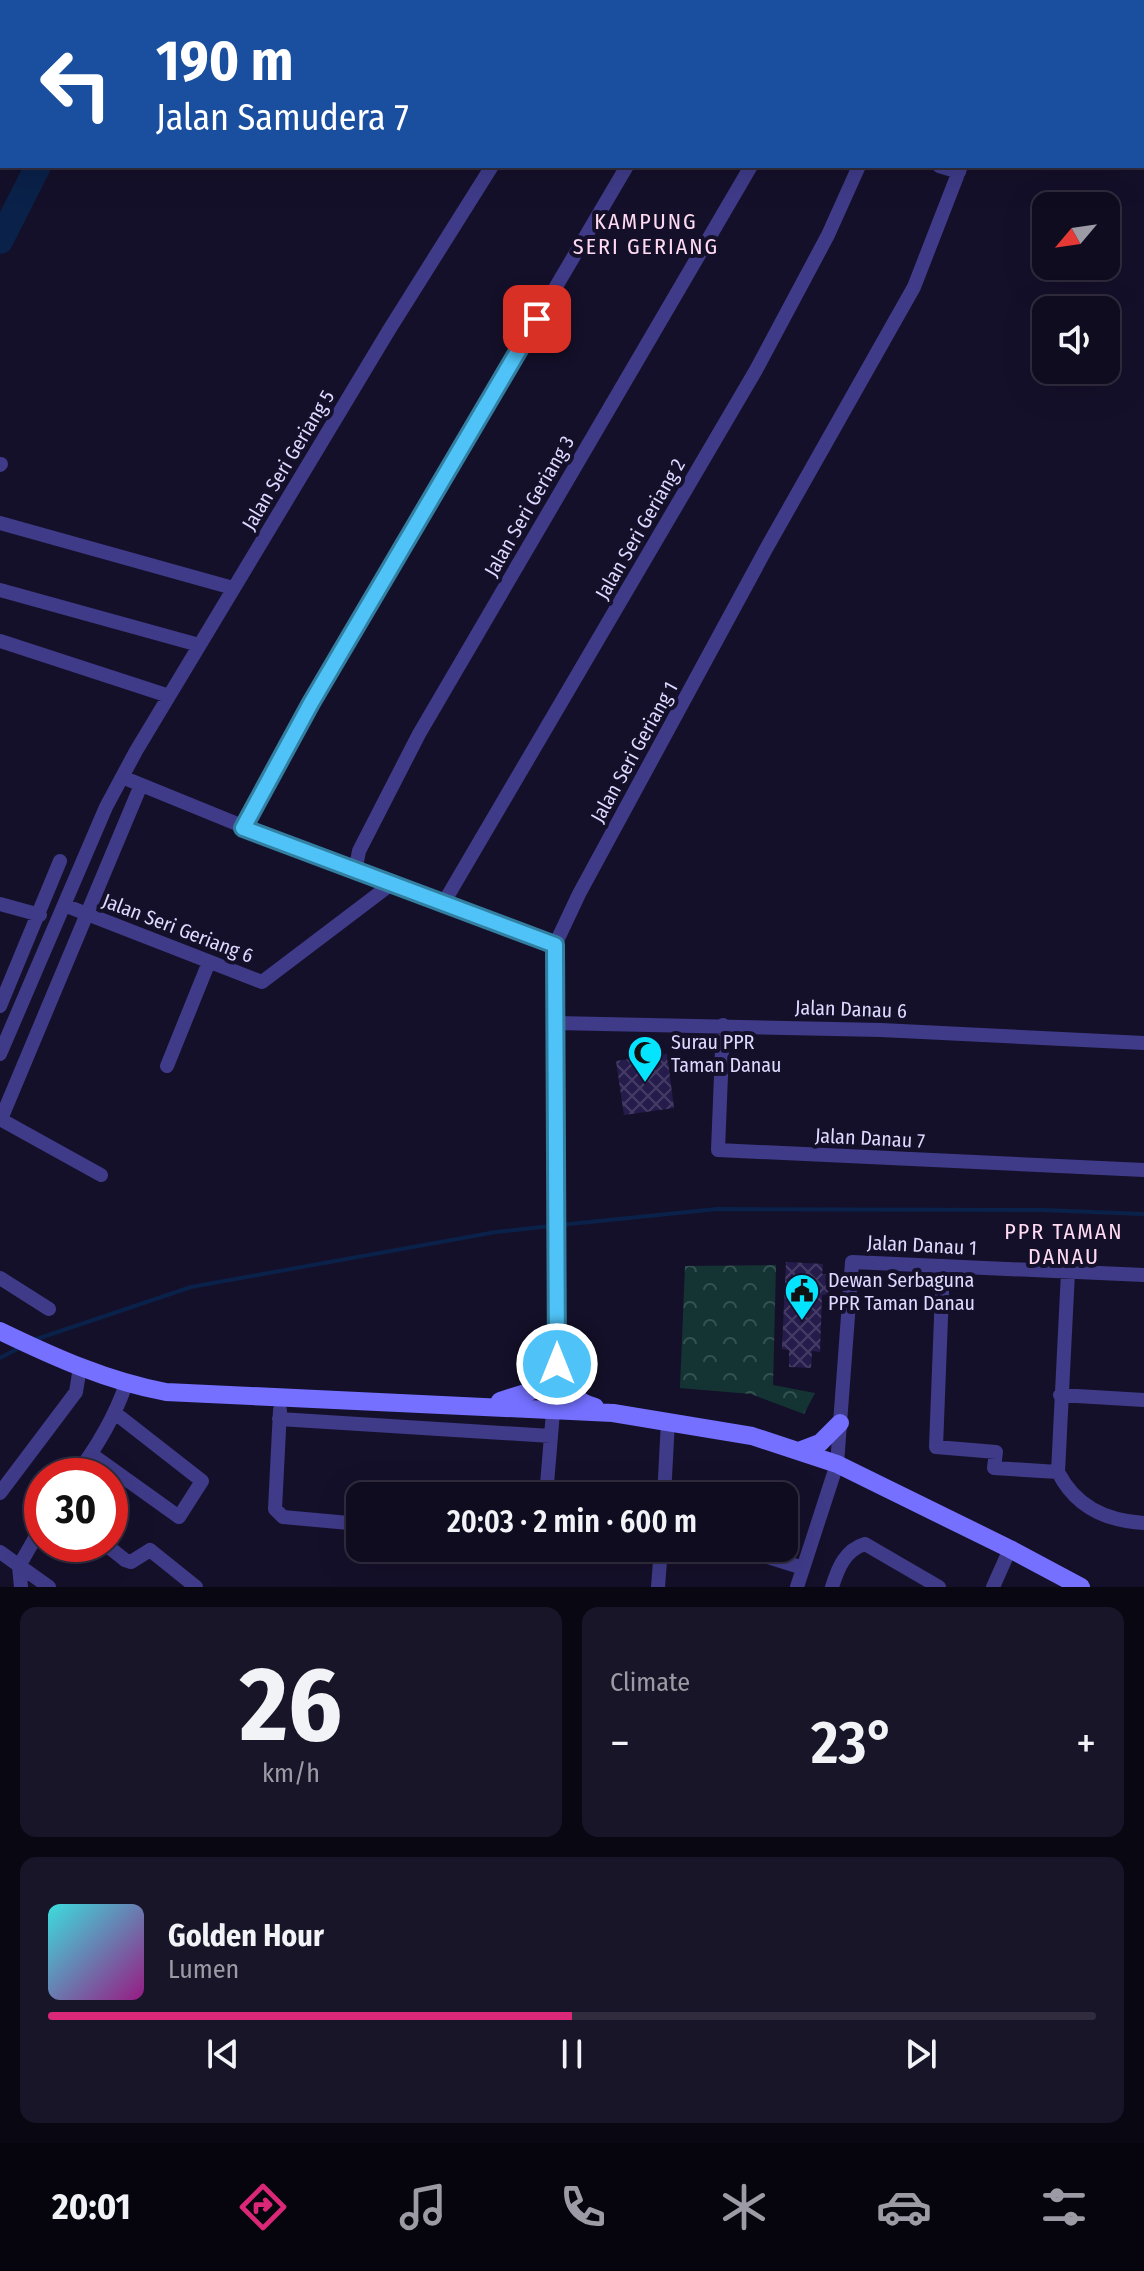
<!DOCTYPE html>
<meta charset="utf-8">
<style>
:root{--surface:#100c20;--page:#191529;--text:#f1f3f6;--muted:#9c9ba5;--line:#302c3e;--accent:#db2777}
body{margin:0;font-family:"Fira Sans Condensed",sans-serif;background:var(--page);color:var(--text);height:100vh;display:flex;flex-direction:column;font-size:30px;white-space:nowrap}
*{box-sizing:border-box;margin:0}
p{font-size:26px;color:var(--muted)}
.icon{flex:none;width:44px;height:44px;fill:none;stroke:currentColor;stroke-width:2;stroke-linecap:round;stroke-linejoin:round}
.map{position:relative;height:1587px;overflow:hidden}
.panel{display:flex;flex-direction:column;gap:20px;padding:20px;background:#090712;flex:1}
.panel>*{flex:none}
.guide{position:absolute;left:0px;top:0px;width:1144px;height:168px;box-shadow:0 8px 32px #0002,0 0 0 2px var(--line);background:#1a4fa0;color:#fff;overflow:hidden}
.needle{width:52px;rotate:241deg}
.fabs{position:absolute;left:1032px;top:192px;display:grid;gap:16px}
.fabs a{display:grid;place-items:center;width:88px;height:88px;border-radius:16px;background:var(--surface);box-shadow:0 8px 32px #0002,0 0 0 2px var(--line);font-size:40px}
.speed{position:absolute;left:24px;top:1458px;display:flex;gap:16px;font-size:40px;font-weight:700;text-align:center}
.speed>*{display:grid;place-content:center;width:104px;height:104px;border-radius:50%;background:var(--surface);box-shadow:0 8px 32px #0002,0 0 0 2px var(--line);line-height:1}
.speed .limit{border:12px solid #d22;background:#fff;color:#111}
.pin{position:absolute;display:grid;place-items:center;width:68px;height:68px;color:#fff;margin:-34px;border-radius:16px;box-shadow:0 4px 12px #0006}
.me{position:absolute;width:88px;margin:-44px;rotate:0deg;stroke-linejoin:round;filter:drop-shadow(0 0 6px #0008)}
.turn{display:flex;align-items:center;gap:28px;height:168px;padding:0 24px;font-size:36px}
.turn .icon{width:104px;height:104px;stroke-width:2.5}
.turn b{display:block;font-size:56px;line-height:68px}
.big{font-size:60px;font-weight:600;line-height:1.1}
.panel .widget{flex:1;display:flex;flex-direction:column;justify-content:center;gap:12px;min-width:0;padding:0 28px;border-radius:16px;background:var(--page)}
.panel .dial{align-items:center;gap:0}
.dial b{font-size:104px;line-height:1}
.song{display:flex;align-items:center;gap:24px}
.cover{width:96px;height:96px;border-radius:12px;background:linear-gradient(135deg,hsl(180 70% 55%),hsl(310 70% 35%))}
.played{height:8px;border-radius:4px;background:linear-gradient(90deg,var(--accent) 50%,var(--line) 50%)}
.keys{display:flex;justify-content:space-around;direction:ltr}
.heat{display:flex;justify-content:space-between;align-items:center;font-size:44px;direction:ltr}
.panel .tiles{flex:1;display:grid;gap:20px;grid-template-columns:1fr 1fr}
.widget:last-child{grid-column:span 2}
.trip{position:absolute;left:346px;top:1482px;width:452px;height:80px;border-radius:16px;background:var(--surface);box-shadow:0 8px 32px #0002,0 0 0 2px var(--line);font-weight:600;line-height:80px;text-align:center}
.tabs{display:flex;height:128px;justify-content:space-around;align-items:center;background:#06050d;color:var(--muted)}
.tabs .icon{width:56px;height:56px}
.tabs .active{color:var(--accent)}
.tabs b{font-size:36px;color:var(--text)}
.map>svg:first-child{display:block}
.park{fill:url(#park-crowns)}
.lines{fill:none;stroke-linecap:round;stroke-linejoin:round}
.stream{stroke:#0a2149;stroke-width:4}
.river{stroke:#0a2149;stroke-width:26}
.building{fill:url(#building-cross-hatch)}
.street{stroke:#3f3b89;stroke-width:14}
.secondary{stroke:#7570ff;stroke-width:18}
.route-casing{stroke:#337fa1;stroke-width:20}
.route{stroke:#4fc3f7;stroke-width:14}
.labels{text-anchor:middle;stroke-width:8;stroke-linejoin:round;paint-order:stroke}
.street-label{font-size:20px;fill:#ded9ff;stroke:#15102a}
.poi-label{font-size:20px;fill:#ded9ff;stroke:#15102a;text-anchor:start}
.neighbourhood-label{font-size:22px;letter-spacing:2px;fill:#ffdbf2;stroke:#15102a}
</style>
<div class="map">
<svg width="1144" height="1587" viewBox="0 0 1144 1587">
<defs>
<pattern id="park-crowns" width="20" height="18" patternUnits="userSpaceOnUse" patternTransform="scale(2)"><rect width="20" height="18" fill="#133433"/><path d="M2 6a3 3 0 1 1 6 0M12 15a3 3 0 1 1 6 0" fill="none" stroke="#355152"/></pattern>
<pattern id="building-cross-hatch" width="8" height="8" patternUnits="userSpaceOnUse" patternTransform="scale(2)"><rect width="8" height="8" fill="#261c4b"/><path d="M0 0l8 8M0 8l8-8" fill="none" stroke="#453c66"/></pattern>
</defs>
<rect width="100%" height="100%" fill="#15102a"/>
<path class="park" d="M 776,1265 L 773,1385 L 815,1393 L 804,1414 L 751,1394 L 680,1388 L 685,1266 Z"/>
<g class="lines">
<path class="stream" d="M 560,1225 L 717,1209 L 1042,1210 L 1144,1214
M 34,1340 L 191,1287 L 496,1232 L 551,1226
M 0,1358 L 19,1348"/>
<path class="river" d="M 137,2 L 138,0
M 0,241 L 38,166"/>
</g>
<path class="building" d="M 667,1054 L 674,1108 L 624,1115 L 616,1061 Z
M 786,1262 L 823,1264 L 822,1274 L 829,1274 L 828,1295 L 822,1295 L 820,1352 L 812,1351 L 811,1368 L 789,1367 L 789,1350 L 782,1349 Z"/>
<g class="lines">
<path class="street" d="M 21,0 L 34,2
M 366,0 L 366,2
M 68,2 L 74,0
M 791,2 L 791,0
M 901,2 L 902,0
M 1021,2 L 1021,0
M 939,166 L 959,172
M 0,465 L 1,464
M 0,523 L 233,588
M 0,590 L 199,645
M 0,641 L 169,696
M 122,777 L 355,872 L 555,945
M 243,828 L 311,703 L 627,166
M 355,872 L 359,851 L 419,734 L 751,166
M 0,904 L 40,915
M 443,904 L 756,370 L 828,235 L 859,166
M 64,905 L 262,982 L 390,885
M 0,1006 L 60,861
M 556,1023 L 881,1030 L 1144,1043
M 723,1025 L 718,1150 L 1144,1170
M 0,1054 L 106,807 L 136,751 L 389,330 L 492,166
M 167,1066 L 209,962
M 0,1119 L 101,1175
M 1,1119 L 141,785
M 943,1266 L 936,1447 L 996,1452 L 994,1468 L 1058,1472
M 1068,1272 L 1058,1472 C 1075,1506 1106,1521 1144,1523
M 0,1278 L 49,1309
M 1060,1395 L 1144,1400
M 280,1410 L 275,1509 L 283,1517 L 360,1524
M 279,1419 L 551,1436
M 91,1454 L 179,1517 L 202,1481 L 115,1413
M 75,1476 C 97,1447 114,1419 126,1384
M 0,1493 L 76,1392 L 80,1367
M 546,1496 L 557,1364 L 555,945 L 579,894 L 766,549 L 914,287 L 961,166
M 664,1496 L 668,1421
M 105,1544 L 125,1560 L 131,1562 L 150,1550 L 196,1587
M 739,1548 L 803,1568
M 0,1552 L 49,1587
M 21,1587 L 19,1566 L 42,1526
M 658,1587 L 661,1548
M 797,1587 L 837,1464 L 852,1262 L 1144,1275
M 832,1587 C 838,1568 845,1550 865,1544 L 939,1587
M 993,1587 L 1010,1549"/>
<path class="secondary" d="M 0,1331 C 54,1357 107,1381 166,1392 L 613,1413 L 752,1436 L 837,1464 L 1010,1549 L 1081,1587
M 557,1364 C 565,1385 572,1401 595,1407
M 500,1401 L 544,1387 L 557,1364
M 799,1451 L 820,1443 L 840,1423"/>
</g>
<g class="lines">
<defs>
<path id="route" d="M 537,319 L 311,703 L 243,828 L 555,945 L 557,1364"/>
</defs>
<use href="#route" class="route-casing"/>
<use href="#route" class="route"/>
</g>
<defs>
<symbol id="mosque-pin" viewBox="-11 -11 22 30"><path d="M0 17L-7.5 6A9.5 9.5 0 1 1 7.5 6Z" fill="#05e4ff" stroke="#15102a"/><path d="M3.5-4.9A6 6 0 1 0 3.5 4.9A5 5 0 1 1 3.5-4.9Z" fill="#111"/></symbol>
<symbol id="civic-pin" viewBox="-11 -11 22 30"><path d="M0 17L-7.5 6A9.5 9.5 0 1 1 7.5 6Z" fill="#05e4ff" stroke="#15102a"/><path d="M-.6-6.5H3V-4.5H.6V-3L4-1V1h2V6H-6V1h2V-1L-.6-3ZM-1.2 2.5V6h2.4V2.5Z" fill="#111"/></symbol>
</defs>
<g fill-rule="evenodd">
<use href="#mosque-pin" x="625" y="1033" width="40" height="54"/>
<use href="#civic-pin" x="782" y="1271" width="40" height="54"/>
</g>
<g class="labels">
<g class="street-label">
<text transform="translate(288 460) rotate(-59)" y="7">Jalan Seri Geriang 5</text>
<text transform="translate(529 506) rotate(-60)" y="7">Jalan Seri Geriang 3</text>
<text transform="translate(640 529) rotate(-60)" y="7">Jalan Seri Geriang 2</text>
<text transform="translate(634 752) rotate(-61)" y="7">Jalan Seri Geriang 1</text>
<text transform="translate(178 928) rotate(21)" y="7">Jalan Seri Geriang 6</text>
<text transform="translate(851 1009) rotate(2)" y="7">Jalan Danau 6</text>
<text transform="translate(870 1138) rotate(3)" y="7">Jalan Danau 7</text>
<text transform="translate(922 1245) rotate(3)" y="7">Jalan Danau 1</text>
</g>
<g class="poi-label">
<text x="671" y="1049">Surau PPR<tspan x="671" dy="23">Taman Danau</tspan></text>
<text x="828" y="1287">Dewan Serbaguna<tspan x="828" dy="23">PPR Taman Danau</tspan></text>
</g>
<g class="neighbourhood-label">
<text x="646" y="229">KAMPUNG<tspan x="646" dy="25">SERI GERIANG</tspan></text>
<text x="1064" y="1239">PPR TAMAN<tspan x="1064" dy="25">DANAU</tspan></text>
</g>
</g>
</svg>
<div class="fabs">
<a><svg class="needle" viewBox="-14 -14 28 28"><path d="M0-13l5 13h-10z" fill="#e53935"/><path d="M0 13l5-13h-10z" fill="#9c9ba5"/></svg></a>
<a><svg class="icon" aria-label="sound" viewBox="0 0 24 24"><path d="M4 9h4l5-4v14l-5-4H4zM17 9q2 3 0 6"/></svg></a>
</div>
<div class="speed"><div class="limit">30</div></div>
<div class="pin" style="left:537px;top:319px;background:#d93025"><svg class="icon" aria-label="arrive" viewBox="0 0 24 24"><path d="M6 21V4h12l-3 4 3 4H6"/></svg></div>
<svg class="me" style="left:557px;top:1364px" viewBox="-20 -20 40 40"><circle r="17" fill="#4fc3f7" stroke="#fff" stroke-width="3"/><path d="M0-11L8 9 0 5-8 9z" fill="#fff"/></svg>
<div class="trip">20:03 · 2 min · 600 m</div>
<div class="guide">
<div class="turn"><svg class="icon" aria-label="left" viewBox="0 0 24 24"><path d="M17 20v-9H6M10 6l-5 5 5 5"/></svg><div><b>190 m</b>Jalan Samudera 7</div></div>
</div>
</div>
<section class="panel">
<div class="tiles">
<div class="widget dial"><b>26</b><p>km/h</p></div>
<div class="widget"><p>Climate</p>
<div class="heat"><a>−</a><b class="big">23°</b><a>+</a></div>
</div>
<div class="widget">
<div class="song"><i class="cover"></i><div><b>Golden Hour</b><p>Lumen</p></div></div>
<div class="played"></div>
<div class="keys"><svg class="icon" aria-label="previous" viewBox="0 0 24 24"><path d="M18 5L8 12l10 7zM5 5v14"/></svg><svg class="icon" aria-label="pause" viewBox="0 0 24 24"><path d="M8 5v14M16 5v14"/></svg><svg class="icon" aria-label="next" viewBox="0 0 24 24"><path d="M6 5l10 7-10 7zM19 5v14"/></svg></div>
</div>
</div>
</section>
<nav class="tabs">
<b>20:01</b>
<svg class="icon active" aria-label="directions" viewBox="0 0 24 24"><path d="M12 3l9 9-9 9-9-9zM9 14v-3h6M13 9l2 2-2 2"/></svg>
<svg class="icon" aria-label="music" viewBox="0 0 24 24"><path d="M9 18V5l10-2v13"/><circle cx="6" cy="18" r="3"/><circle cx="16" cy="16" r="3"/></svg>
<svg class="icon" aria-label="phone" viewBox="0 0 24 24"><path d="M5 4h4l2 5-3 2q2 4 5 5l2-3 5 2v4C11 20 4 13 5 4z"/></svg>
<svg class="icon" aria-label="climate" viewBox="0 0 24 24"><path d="M12 3v18M4 7l16 10M4 17L20 7"/></svg>
<svg class="icon" aria-label="car" viewBox="0 0 24 24"><path d="M5 17H2v-5l4-1 3-4h7l3 4 3 1v5h-3M9 17h6M6 11h13"/><circle cx="7" cy="17" r="2"/><circle cx="17" cy="17" r="2"/></svg>
<svg class="icon" aria-label="filters" viewBox="0 0 24 24"><path d="M4 7h16M4 17h16"/><circle cx="9" cy="7" r="2"/><circle cx="15" cy="17" r="2"/></svg>
</nav>
